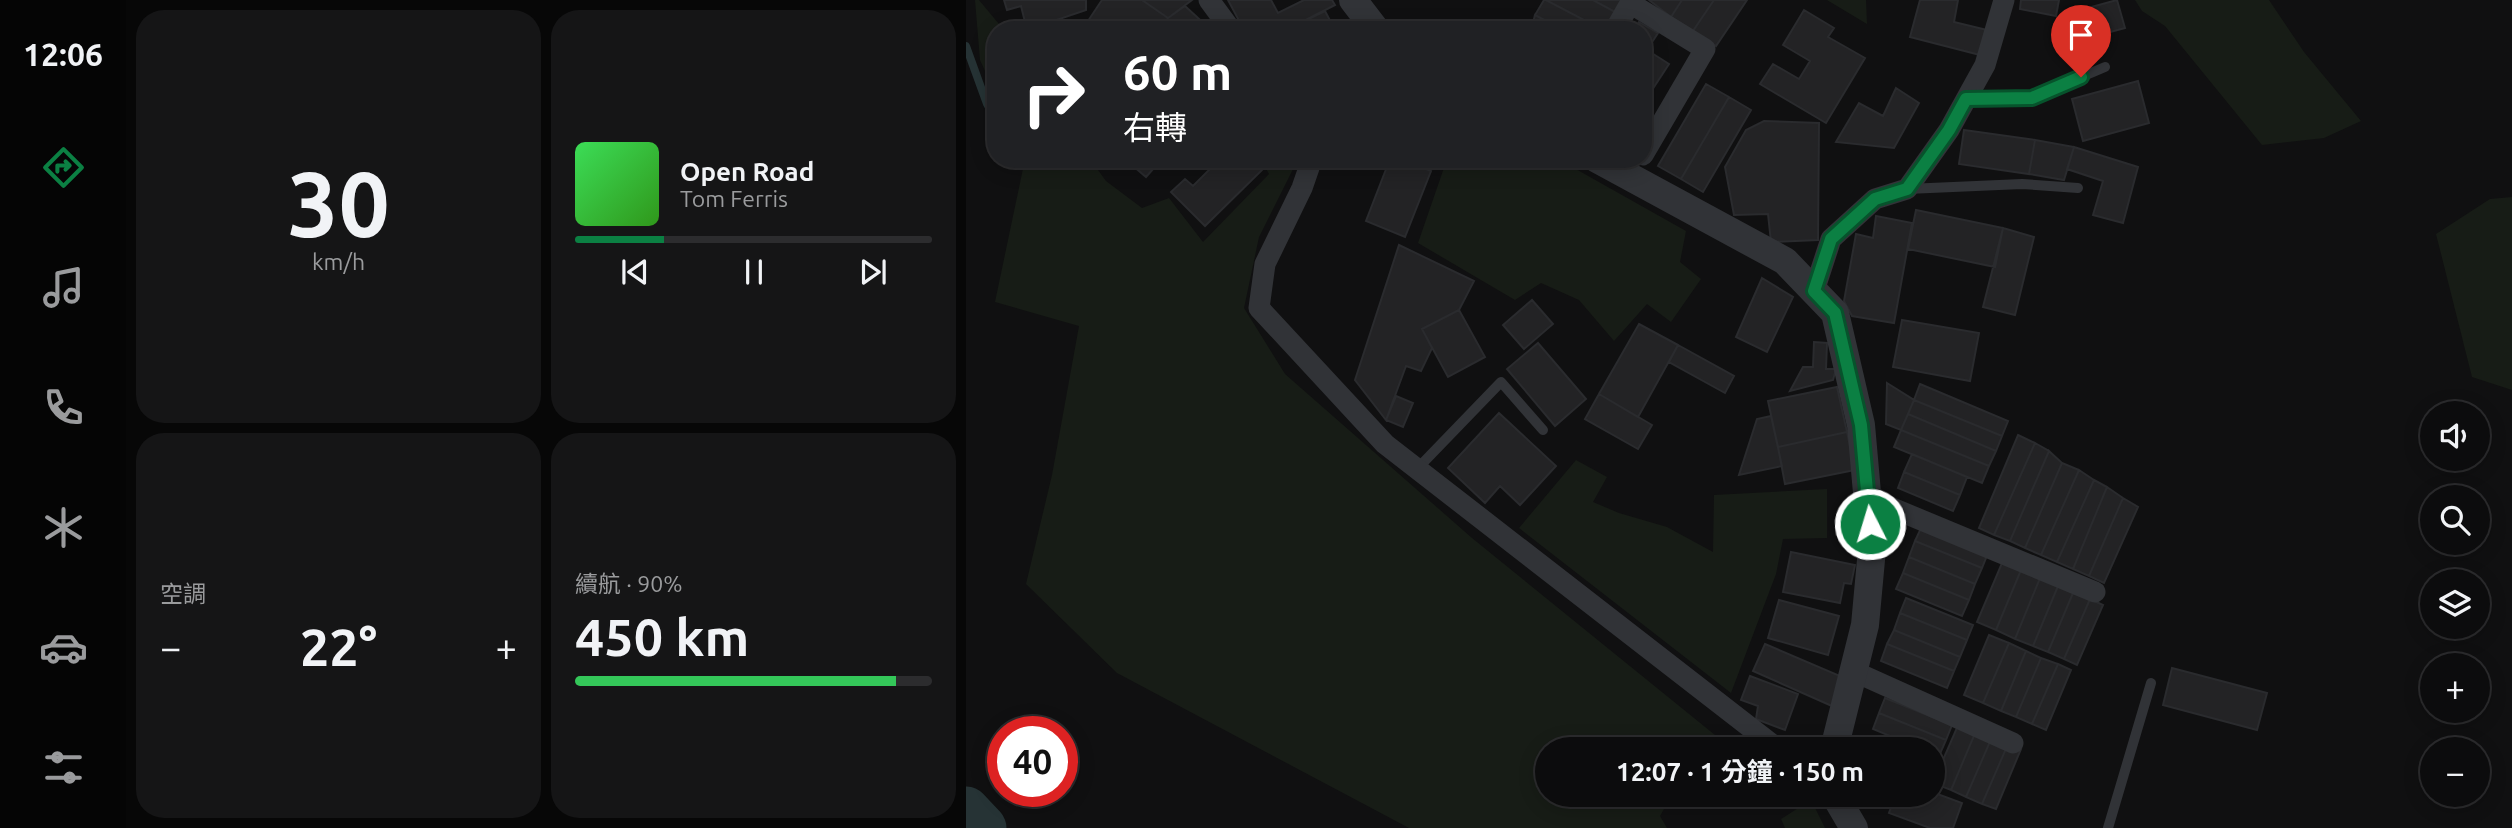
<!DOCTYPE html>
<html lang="zh-TW">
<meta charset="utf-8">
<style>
:root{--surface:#0c0c0d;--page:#151516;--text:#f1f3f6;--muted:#9a9b9d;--line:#2c2c2e;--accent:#0b8043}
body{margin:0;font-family:Ubuntu,"Noto Sans TC",sans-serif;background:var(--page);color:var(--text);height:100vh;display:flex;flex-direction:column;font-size:26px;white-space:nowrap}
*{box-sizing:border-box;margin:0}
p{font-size:23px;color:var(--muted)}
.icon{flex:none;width:38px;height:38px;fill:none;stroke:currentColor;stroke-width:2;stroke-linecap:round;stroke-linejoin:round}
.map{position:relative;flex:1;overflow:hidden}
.side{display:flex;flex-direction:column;gap:10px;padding:10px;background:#070707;width:840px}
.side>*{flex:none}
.banner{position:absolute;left:21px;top:21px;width:665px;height:147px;border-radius:28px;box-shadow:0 4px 18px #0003,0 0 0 2px var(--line);background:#202124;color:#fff;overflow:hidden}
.buttons{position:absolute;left:1454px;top:401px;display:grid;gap:14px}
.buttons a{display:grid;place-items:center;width:70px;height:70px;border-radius:50%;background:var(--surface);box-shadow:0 4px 18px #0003,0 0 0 2px var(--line);font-size:35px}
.speed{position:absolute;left:21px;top:716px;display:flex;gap:14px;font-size:35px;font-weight:700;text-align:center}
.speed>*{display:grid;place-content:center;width:91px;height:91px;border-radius:50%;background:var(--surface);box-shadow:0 4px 18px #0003,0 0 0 2px var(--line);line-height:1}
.speed .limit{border:10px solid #d22;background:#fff;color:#111}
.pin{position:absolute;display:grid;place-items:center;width:60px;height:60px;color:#fff;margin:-72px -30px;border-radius:50% 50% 50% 0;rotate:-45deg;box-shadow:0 0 7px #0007}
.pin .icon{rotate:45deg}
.me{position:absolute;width:77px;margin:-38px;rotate:355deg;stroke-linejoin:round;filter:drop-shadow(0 0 5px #0008)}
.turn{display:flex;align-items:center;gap:24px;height:147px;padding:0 21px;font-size:32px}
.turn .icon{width:91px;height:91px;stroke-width:2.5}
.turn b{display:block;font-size:49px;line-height:60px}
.big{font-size:52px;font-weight:700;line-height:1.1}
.side .tile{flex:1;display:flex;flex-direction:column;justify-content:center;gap:10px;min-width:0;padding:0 24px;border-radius:28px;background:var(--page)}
.side .dial{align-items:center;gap:0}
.dial b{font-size:91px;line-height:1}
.song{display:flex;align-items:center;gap:21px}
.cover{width:84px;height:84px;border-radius:10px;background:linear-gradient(135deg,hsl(130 70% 55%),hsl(110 70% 35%))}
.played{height:7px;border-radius:4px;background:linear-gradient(90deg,var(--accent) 25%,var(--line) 25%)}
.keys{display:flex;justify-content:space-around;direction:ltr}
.heat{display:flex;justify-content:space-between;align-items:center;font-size:38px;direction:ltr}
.charge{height:10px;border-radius:5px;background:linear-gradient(90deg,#34c759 90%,var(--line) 0)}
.side .tiles{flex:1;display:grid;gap:10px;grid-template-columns:repeat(2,1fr)}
.trip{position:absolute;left:569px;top:737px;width:410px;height:70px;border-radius:35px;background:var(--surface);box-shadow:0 4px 18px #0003,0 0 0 2px var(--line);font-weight:700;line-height:70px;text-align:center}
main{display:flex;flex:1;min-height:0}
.menu{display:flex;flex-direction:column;width:126px;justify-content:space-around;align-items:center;background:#050505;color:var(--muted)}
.menu .icon{width:49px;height:49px}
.menu .on{color:var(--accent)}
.menu b{font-size:32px;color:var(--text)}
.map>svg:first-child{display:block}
.green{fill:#171c16}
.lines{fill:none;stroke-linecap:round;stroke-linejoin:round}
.stream{stroke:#263335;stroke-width:8}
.river{stroke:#263335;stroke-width:47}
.building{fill:#232325;stroke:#2a2b2e;stroke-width:2}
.service{stroke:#313337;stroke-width:10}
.minor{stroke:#313337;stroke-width:21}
.tertiary{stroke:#313337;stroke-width:28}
.route-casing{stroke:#07532c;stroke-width:18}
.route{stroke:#0b8043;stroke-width:12}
</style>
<main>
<nav class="menu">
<b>12:06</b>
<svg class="icon on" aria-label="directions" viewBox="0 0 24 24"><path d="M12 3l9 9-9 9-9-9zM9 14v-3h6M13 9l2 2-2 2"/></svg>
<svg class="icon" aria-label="music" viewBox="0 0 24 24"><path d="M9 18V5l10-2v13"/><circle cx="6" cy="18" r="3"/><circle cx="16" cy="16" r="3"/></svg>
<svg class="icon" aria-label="phone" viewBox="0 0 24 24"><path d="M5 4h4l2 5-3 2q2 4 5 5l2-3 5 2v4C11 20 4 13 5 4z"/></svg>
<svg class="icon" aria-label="climate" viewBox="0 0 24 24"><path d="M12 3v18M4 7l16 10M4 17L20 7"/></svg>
<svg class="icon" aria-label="car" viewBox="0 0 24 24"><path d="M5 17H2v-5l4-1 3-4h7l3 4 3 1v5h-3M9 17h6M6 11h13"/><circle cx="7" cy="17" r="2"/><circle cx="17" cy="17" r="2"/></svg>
<svg class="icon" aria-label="filters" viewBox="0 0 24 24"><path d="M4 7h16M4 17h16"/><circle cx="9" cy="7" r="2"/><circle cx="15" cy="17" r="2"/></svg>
</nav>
<section class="side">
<div class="tiles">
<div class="tile dial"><b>30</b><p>km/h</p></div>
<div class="tile">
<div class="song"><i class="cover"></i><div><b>Open Road</b><p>Tom Ferris</p></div></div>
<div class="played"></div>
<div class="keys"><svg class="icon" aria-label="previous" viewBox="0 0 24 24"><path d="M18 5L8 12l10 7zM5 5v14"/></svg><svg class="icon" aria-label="pause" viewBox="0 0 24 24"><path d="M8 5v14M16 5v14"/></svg><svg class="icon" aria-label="next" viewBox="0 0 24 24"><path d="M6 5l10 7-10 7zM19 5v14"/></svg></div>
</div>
<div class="tile"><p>空調</p>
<div class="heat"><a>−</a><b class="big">22°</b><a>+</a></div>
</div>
<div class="tile"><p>續航 · 90%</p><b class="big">450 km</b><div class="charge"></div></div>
</div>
</section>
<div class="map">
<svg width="1546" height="828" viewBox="0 0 1546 828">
<rect width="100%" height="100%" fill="#101011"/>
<path class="green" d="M 9,0 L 13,0 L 38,30 L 30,30 L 30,95 L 14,60 Z
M 861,0 L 900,0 L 901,24 Z
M 1169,0 L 1303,0 L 1338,52 L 1395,121 L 1358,138 L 1296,145 L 1199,26 L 1176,11 Z
M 59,159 L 124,159 L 140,181 L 176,208 L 203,198 L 237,242 L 303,174 L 295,159 L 332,159 L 293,237 L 278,308 L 319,374 L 506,538 L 749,735 L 738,749 L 581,749 L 581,794 L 706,795 L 694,816 L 701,828 L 443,828 L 151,673 L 60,584 L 86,475 L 113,326 L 29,302 Z
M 481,159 L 592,159 L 720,231 L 714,262 L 735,279 L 705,322 L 681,304 L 648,341 L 613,300 L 575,283 L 549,300 L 452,243 Z
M 1546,197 L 1546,390 L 1506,377 L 1470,234 L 1524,199 Z
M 610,460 L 641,477 L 627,502 L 653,513 L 701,527 L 747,552 L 748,495 L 861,489 L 861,538 L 817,539 L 810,574 L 765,693 L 553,528 Z
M 845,800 L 859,828 L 819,828 L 815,819 Z"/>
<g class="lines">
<path class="stream" d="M 0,46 L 21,104 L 30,119"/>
<path class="river" d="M 0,810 L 17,828"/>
</g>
<path class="building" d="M 38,0 L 120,0 L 120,10 L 61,30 L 55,6 L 41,10 Z
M 136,0 L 176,0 L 202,18 L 194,30 L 116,30 Z
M 176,0 L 226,0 L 202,18 Z
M 262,0 L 305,0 L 312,13 L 338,0 L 366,0 L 369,5 L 320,30 L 278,30 Z
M 578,0 L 580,0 L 637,30 L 597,30 L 569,15 Z
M 580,0 L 627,0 L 651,13 L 642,30 L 637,30 Z
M 627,0 L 658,0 L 651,13 Z
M 683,0 L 716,0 L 705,17 Z
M 716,0 L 748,0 L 727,31 L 705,17 Z
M 748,0 L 781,0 L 750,46 L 727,31 Z
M 954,0 L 992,0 L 988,22 L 1021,30 L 1014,55 L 944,37 Z
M 1055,0 L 1093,0 L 1090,16 L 1054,9 Z
M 1151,0 L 1159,28 L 1103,43 L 1096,15 Z
M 219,6 L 245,30 L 194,30 L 202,18 Z
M 838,10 L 868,28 L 862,37 L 899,58 L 860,123 L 794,84 L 807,64 L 833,79 L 844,61 L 817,45 Z
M 359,11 L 369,30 L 324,30 L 324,28 Z
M 569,15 L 597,30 L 565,30 Z
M 673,22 L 692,33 L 677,56 L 677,30 L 669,30 Z
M 681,50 L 703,64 L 677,104 L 677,56 Z
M 1172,81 L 1183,123 L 1117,141 L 1106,99 Z
M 740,84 L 763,97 L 715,179 L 692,166 Z
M 930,88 L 953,103 L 928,148 L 870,142 L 893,103 L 917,116 Z
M 763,97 L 785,110 L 737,192 L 715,179 Z
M 798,121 L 853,123 L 852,240 L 805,242 L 802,214 L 768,215 L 759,167 L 780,130 Z
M 998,130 L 1069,140 L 1063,174 L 993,164 Z
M 1069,140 L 1108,147 L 1098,180 L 1063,174 Z
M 1108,147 L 1172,167 L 1157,223 L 1127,215 L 1137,181 L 1101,169 Z
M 159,159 L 196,159 L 180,177 Z
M 254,159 L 286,159 L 296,170 L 239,226 L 205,192 L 219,179 L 227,186 Z
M 424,159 L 435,159 L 465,171 L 439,237 L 400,221 Z
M 950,210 L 1037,228 L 1029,267 L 942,249 Z
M 910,216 L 946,223 L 928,323 L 886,316 L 878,301 L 890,234 L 907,238 Z
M 1037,228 L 1068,237 L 1049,315 L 1017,307 Z
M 433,245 L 508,281 L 493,310 L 456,329 L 466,348 L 455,371 L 440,366 L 420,420 L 389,380 Z
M 796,278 L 827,297 L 801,352 L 770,337 Z
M 566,300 L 587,324 L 558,349 L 537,325 Z
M 493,310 L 519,357 L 482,377 L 456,329 Z
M 936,320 L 1013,333 L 1004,381 L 927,367 Z
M 673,324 L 712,345 L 672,417 L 633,394 Z
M 848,342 L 861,343 L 860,369 L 870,369 L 867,380 L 824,391 L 837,367 L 847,367 Z
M 572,343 L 620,399 L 589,426 L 541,369 Z
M 712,345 L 768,376 L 759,393 L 703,362 Z
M 921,383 L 948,400 L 935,430 L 920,424 Z
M 954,384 L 1042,421 L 1036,436 L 948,400 Z
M 871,387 L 881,432 L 812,447 L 802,401 Z
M 633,394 L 686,425 L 672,449 L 619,419 Z
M 430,396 L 447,403 L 437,427 L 420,420 Z
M 948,400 L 1036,436 L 1030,451 L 942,414 Z
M 533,413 L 590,466 L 554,505 L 534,486 L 519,503 L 482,468 Z
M 942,414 L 1030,451 L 1023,466 L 935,430 Z
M 805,416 L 816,466 L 773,475 L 791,419 Z
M 935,430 L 1023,466 L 1016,483 L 928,447 Z
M 881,432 L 889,470 L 819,484 L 812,447 Z
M 1052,435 L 1069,443 L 1028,535 L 1013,528 Z
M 1069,443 L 1083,451 L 1044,541 L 1028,535 Z
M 1083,451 L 1096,463 L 1059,548 L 1044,541 Z
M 946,454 L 1001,477 L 994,495 L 938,472 Z
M 1096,463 L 1113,470 L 1075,555 L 1059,548 Z
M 1113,470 L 1128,480 L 1091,562 L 1075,555 Z
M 938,472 L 994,495 L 987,511 L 932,488 Z
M 1128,480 L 1141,487 L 1107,569 L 1091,562 Z
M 1141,487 L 1157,498 L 1123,576 L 1107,569 Z
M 1157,498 L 1172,507 L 1138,583 L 1123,576 Z
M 956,526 L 1022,553 L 1016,568 L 949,541 Z
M 949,541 L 1016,568 L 1009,584 L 943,557 Z
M 825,552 L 889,565 L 885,584 L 878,583 L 874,603 L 817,592 Z
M 943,557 L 1009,584 L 1003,600 L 937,573 Z
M 1036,563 L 1055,570 L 1030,630 L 1011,622 Z
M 1055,570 L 1074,578 L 1049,639 L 1030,630 Z
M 937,573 L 1003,600 L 996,616 L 930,589 Z
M 1074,578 L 1092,586 L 1067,646 L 1049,639 Z
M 1092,586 L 1107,593 L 1082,652 L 1067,646 Z
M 1107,593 L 1124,599 L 1098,659 L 1082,652 Z
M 940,598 L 1007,625 L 1001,640 L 934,613 Z
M 1124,599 L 1137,605 L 1111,665 L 1098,659 Z
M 813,600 L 873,616 L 862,655 L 802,638 Z
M 934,613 L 1001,640 L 994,657 L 928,630 Z
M 928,630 L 994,657 L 988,671 L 921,644 Z
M 1023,635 L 1043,643 L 1017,703 L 998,695 Z
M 1043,643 L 1060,651 L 1035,711 L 1017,703 Z
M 799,644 L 874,676 L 866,706 L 787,671 Z
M 921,644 L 988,671 L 981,688 L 915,661 Z
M 1060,651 L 1075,658 L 1050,717 L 1035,711 Z
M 1075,658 L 1092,664 L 1066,724 L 1050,717 Z
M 1092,664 L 1105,670 L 1080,730 L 1066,724 Z
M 1206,668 L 1301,693 L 1291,730 L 1197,705 Z
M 784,676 L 832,694 L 819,730 L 790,719 L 792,706 L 775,700 Z
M 919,698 L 986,725 L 980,740 L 913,713 Z
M 913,713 L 980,740 L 973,756 L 966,753 L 966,749 L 955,749 L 907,729 Z
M 993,723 L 1010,731 L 985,790 L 967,783 Z
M 1010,731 L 1026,737 L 1000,797 L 985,790 Z
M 1026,737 L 1042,744 L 1016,804 L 1000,797 Z
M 1042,744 L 1055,749 L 1030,809 L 1016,804 Z
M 966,753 L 973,756 L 966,770 Z
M 966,792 L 996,803 L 987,828 L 964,828 L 923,813 L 930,794 L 966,794 Z"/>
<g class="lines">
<path class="service" d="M 1000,99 L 1066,98 L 1139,67
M 941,189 L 1056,184 L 1112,188
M 451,469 L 535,382 L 577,430
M 1142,828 L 1185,683"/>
<path class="minor" d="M 243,0 L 265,30
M 664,3 L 739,49 L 677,155
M 649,30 L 666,0
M 346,159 L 336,188 L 299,264 L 293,308 L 419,444 L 812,749
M 848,291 L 865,239 L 909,199 L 941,189 L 983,130 L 1019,65 L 1038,0
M 902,498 L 1129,592
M 887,671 L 1047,743"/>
<path class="tertiary" d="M 387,0 L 410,30
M 631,159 L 819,261 L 869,313 L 895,425 L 906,549 L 899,625 L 868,749
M 868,794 L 888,828"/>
</g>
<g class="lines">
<defs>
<path id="route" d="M 904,524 L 895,425 L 869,313 L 848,291 L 865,239 L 909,199 L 941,189 L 983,130 L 1000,99 L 1066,98 L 1115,77"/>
</defs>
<use href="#route" class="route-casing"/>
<use href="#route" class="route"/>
</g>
</svg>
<div class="buttons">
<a><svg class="icon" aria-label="sound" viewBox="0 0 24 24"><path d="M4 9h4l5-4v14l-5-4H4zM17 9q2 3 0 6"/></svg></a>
<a><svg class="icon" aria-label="search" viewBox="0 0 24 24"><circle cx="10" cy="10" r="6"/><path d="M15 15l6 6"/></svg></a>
<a><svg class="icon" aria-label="layers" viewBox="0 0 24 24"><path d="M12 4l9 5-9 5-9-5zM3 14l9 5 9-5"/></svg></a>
<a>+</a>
<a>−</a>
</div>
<div class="speed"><div class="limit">40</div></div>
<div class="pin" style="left:1115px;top:77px;background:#d93025"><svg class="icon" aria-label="arrive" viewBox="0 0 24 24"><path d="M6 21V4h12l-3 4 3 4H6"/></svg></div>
<svg class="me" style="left:904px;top:524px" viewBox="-20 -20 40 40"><circle r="17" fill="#0b8043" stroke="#fff" stroke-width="3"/><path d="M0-11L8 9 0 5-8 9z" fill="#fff"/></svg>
<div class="trip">12:07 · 1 分鐘 · 150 m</div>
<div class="banner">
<div class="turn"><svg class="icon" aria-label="right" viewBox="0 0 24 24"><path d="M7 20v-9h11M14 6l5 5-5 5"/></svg><div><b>60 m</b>右轉</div></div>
</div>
</div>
</main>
